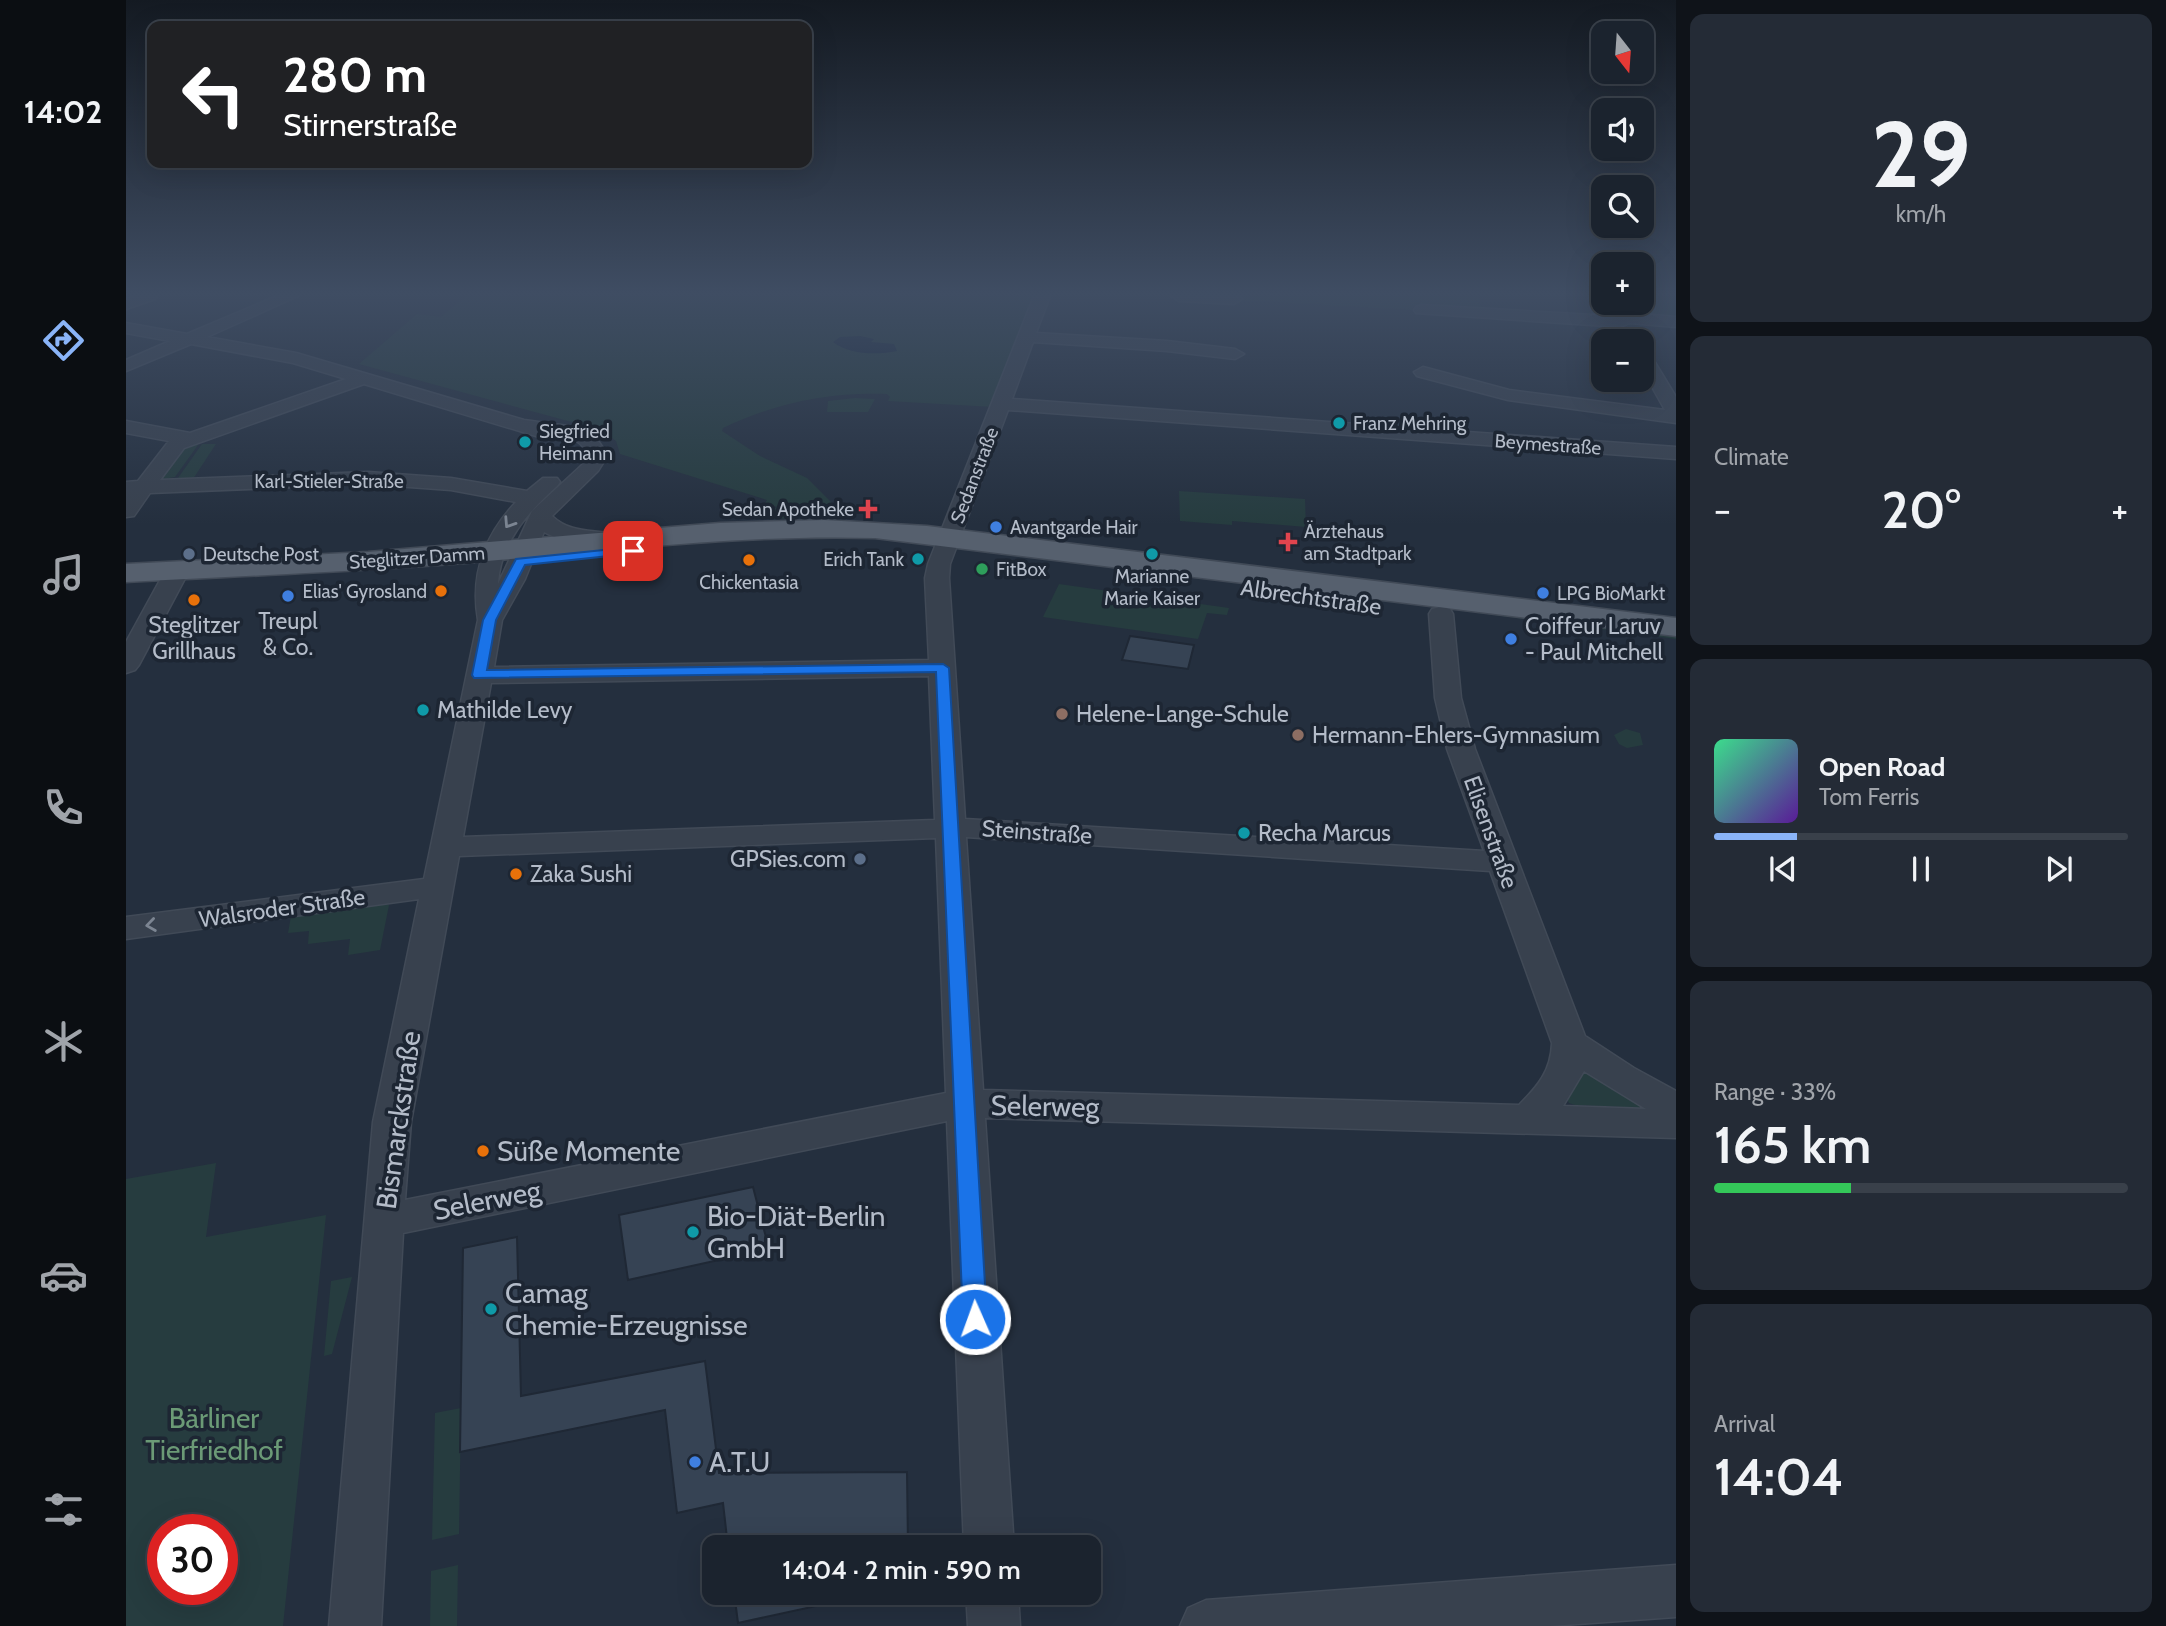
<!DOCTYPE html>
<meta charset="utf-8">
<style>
:root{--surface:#1b232e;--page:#242b36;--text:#f1f3f6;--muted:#a0a4aa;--line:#39404a;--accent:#8ab4f8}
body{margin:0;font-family:Cabin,sans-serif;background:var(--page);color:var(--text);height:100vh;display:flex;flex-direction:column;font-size:26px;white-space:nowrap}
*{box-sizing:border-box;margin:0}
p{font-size:23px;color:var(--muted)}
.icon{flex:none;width:38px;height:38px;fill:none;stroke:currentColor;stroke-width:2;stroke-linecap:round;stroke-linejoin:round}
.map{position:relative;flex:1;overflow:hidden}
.sheet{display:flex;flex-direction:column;gap:14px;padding:14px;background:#0f1319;width:490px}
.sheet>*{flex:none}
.banner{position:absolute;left:21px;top:21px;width:665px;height:147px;border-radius:14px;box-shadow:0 7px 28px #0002,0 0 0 2px var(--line);background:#202124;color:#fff;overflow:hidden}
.needle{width:46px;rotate:163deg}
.controls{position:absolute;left:1465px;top:21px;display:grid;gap:14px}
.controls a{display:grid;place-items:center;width:63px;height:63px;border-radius:14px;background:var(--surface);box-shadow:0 7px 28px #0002,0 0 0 2px var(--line);font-size:35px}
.speed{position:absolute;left:21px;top:1514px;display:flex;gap:14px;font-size:35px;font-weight:700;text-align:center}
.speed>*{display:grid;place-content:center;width:91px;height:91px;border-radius:50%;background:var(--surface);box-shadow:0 7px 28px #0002,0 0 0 2px var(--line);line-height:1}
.speed .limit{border:10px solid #d22;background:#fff;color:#111}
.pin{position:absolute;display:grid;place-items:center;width:60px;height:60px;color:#fff;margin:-30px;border-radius:14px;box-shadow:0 4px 10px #0006}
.me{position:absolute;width:77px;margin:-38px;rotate:358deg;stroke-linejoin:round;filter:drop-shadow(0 0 5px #0008)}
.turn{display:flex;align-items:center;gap:24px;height:147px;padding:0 21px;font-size:32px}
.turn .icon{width:91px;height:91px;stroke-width:2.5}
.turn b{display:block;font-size:49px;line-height:60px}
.big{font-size:52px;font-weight:600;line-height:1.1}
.sheet .widget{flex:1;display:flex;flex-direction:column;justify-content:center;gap:10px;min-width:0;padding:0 24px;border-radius:14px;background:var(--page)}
.sheet .dial{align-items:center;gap:0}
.dial b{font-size:91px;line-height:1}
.song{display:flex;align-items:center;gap:21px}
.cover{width:84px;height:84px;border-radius:10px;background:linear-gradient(135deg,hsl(150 70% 55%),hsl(270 70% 35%))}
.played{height:7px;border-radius:4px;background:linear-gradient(90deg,var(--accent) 20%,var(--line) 20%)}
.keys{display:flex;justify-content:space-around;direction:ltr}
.heat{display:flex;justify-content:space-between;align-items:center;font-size:38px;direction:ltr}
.charge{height:10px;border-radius:5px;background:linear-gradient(90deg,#34c759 33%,var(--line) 0)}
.trip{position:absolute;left:576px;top:1535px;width:399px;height:70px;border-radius:14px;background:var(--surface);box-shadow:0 7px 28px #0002,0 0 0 2px var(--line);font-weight:600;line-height:70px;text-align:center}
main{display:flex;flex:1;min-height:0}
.dock{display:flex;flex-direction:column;width:126px;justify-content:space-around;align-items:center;background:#0b0e12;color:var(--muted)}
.dock .icon{width:49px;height:49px}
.dock .on{color:var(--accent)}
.dock b{font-size:32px;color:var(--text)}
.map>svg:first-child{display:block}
.green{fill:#263c3f;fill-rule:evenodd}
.water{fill:#17263c}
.building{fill:#364354;stroke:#1f2835;stroke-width:2}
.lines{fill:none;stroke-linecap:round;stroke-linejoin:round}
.minor-casing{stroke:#414a57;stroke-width:3}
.major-casing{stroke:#414a57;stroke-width:3}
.minor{fill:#38414e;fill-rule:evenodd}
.major{fill:#56606e;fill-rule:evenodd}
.oneway{stroke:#7c8592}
.route{fill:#1a73e8;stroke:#114b97;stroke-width:2}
.culture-dot{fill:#0f9aa8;stroke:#1d2633;stroke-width:2.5}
.health-dot{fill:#e0444e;stroke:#1d2633;stroke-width:2.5}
.shop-dot{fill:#3f7fe0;stroke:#1d2633;stroke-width:2.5}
.service-dot{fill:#5c6f8a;stroke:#1d2633;stroke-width:2.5}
.food-dot{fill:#e8710a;stroke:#1d2633;stroke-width:2.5}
.leisure-dot{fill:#2e9e5b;stroke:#1d2633;stroke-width:2.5}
.education-dot{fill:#8d6e63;stroke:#1d2633;stroke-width:2.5}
.labels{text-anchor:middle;stroke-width:7;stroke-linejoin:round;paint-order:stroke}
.far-poi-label{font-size:19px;fill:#b4bcc9;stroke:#1d2633;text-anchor:start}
.far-street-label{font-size:19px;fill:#b4bcc9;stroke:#1d2633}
.street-label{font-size:23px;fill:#b4bcc9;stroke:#1d2633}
.poi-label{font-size:23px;fill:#b4bcc9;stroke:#1d2633;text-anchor:start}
.near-street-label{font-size:28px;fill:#b4bcc9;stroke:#1d2633}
.near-poi-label{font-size:28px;fill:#b4bcc9;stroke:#1d2633;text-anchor:start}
.near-park-label{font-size:28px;fill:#6b9a76;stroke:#1d2633}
</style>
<main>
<nav class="dock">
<b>14:02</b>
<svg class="icon on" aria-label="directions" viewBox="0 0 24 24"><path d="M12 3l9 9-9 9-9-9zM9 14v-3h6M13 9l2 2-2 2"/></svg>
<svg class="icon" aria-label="music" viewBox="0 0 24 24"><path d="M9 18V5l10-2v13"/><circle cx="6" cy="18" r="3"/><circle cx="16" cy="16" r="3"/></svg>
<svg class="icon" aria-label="phone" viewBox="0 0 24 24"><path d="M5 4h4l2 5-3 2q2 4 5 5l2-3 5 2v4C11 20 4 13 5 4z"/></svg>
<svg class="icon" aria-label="climate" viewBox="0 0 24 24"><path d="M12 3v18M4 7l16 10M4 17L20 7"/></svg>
<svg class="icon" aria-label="car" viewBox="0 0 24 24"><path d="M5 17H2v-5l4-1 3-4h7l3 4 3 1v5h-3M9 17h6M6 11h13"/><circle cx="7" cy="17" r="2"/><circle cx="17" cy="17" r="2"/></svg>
<svg class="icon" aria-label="filters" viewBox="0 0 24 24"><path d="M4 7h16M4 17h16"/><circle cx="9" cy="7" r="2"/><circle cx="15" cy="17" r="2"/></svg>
</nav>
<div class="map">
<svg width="1550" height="1626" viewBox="0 0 1550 1626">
<rect width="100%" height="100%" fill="#242f3e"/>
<path class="green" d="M 339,296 L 910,296 L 867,407 L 762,401 L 764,397 L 761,394 C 703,392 649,403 597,428 L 596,431 L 634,456 L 681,478 L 706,503 L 677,518 L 640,519 L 641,513 L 651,507 L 639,503 L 641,500 L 494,454 L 490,441 L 475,430 L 233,364 L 291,314 L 315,317 Z
M 1114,296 L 1352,296 L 1356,310 L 1287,306 L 1287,310 L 1114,300 Z
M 1516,296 L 1550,296 L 1550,318 L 1503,314 L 1496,303 L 1516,303 Z
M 729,398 L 749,399 L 742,412 L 701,412 L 702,401 Z
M 69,443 L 72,445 L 49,477 L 31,480 L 55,447 Z
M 76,444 L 90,444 L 67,479 L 52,478 Z
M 1053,491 L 1179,499 L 1180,527 L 1106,521 L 1106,525 L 1054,521 Z
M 933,584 L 1103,608 L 1101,615 L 1081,613 L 1072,639 L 917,617 Z
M 1353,607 L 1550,633 L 1550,639 L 1353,613 Z
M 1500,729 L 1514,733 L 1517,745 L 1501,748 L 1493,744 L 1488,735 Z
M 255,904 L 263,905 L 254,950 L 222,955 L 224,939 L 182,944 L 183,931 L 162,933 L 165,916 Z
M 1457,1066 L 1522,1108 L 1449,1105 L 1443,1103 L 1441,1099 L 1454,1080 Z
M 90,1163 L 80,1237 L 200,1215 L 157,1626 L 0,1626 L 0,1179 ZM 37,1530 L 96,1530 L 96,1589 L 37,1589 Z
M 226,1277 L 206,1354 L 198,1356 L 205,1281 Z
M 335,1408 L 333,1534 L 306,1540 L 309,1413 Z
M 332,1565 L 331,1626 L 304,1626 L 305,1571 Z"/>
<path class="water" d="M 734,336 L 748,339 L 745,342 L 768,344 L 771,351 C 751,355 724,355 707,342 L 714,337 Z"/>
<path class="building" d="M 1004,636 L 1068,645 L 1062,669 L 996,660 Z
M 627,1187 L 643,1249 L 502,1280 L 493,1215 Z
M 391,1237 L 395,1396 L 579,1361 L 593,1473 L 781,1472 L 782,1547 L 602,1547 L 597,1503 L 551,1513 L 539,1410 L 334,1452 L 337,1248 Z
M 608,1592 L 717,1592 L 718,1600 L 612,1623 Z"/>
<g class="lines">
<defs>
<path id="minor" d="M 8,296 L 31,296 L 29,299 L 0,309 L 0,299 Z
M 151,296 L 172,296 L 81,337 L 170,353 L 398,420 L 449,427 L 468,435 L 482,455 L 472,471 L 426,516 C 445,534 467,529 491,535 L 494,540 L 491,545 C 469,550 438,543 418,532 L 399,579 L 376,620 L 368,667 L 803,660 L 799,578 L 802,564 L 908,296 L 924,296 L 910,333 L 1041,341 L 1109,349 L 1118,354 L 1109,359 L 1041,351 L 907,342 L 886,399 L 1550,447 L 1550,459 L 882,410 L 824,564 L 823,578 L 839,819 L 1358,851 L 1321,749 L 1309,698 L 1303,614 L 1306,609 L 1315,607 L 1324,609 L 1327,614 L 1335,698 L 1349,749 L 1459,1036 L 1508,1068 L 1550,1091 L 1550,1138 L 859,1118 L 888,1547 L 838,1547 L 821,1121 L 277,1233 L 255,1626 L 203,1626 L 247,1122 L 293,899 L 0,939 L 0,917 L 298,879 L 352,620 C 344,574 358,536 390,502 L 325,490 L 242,484 L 24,493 L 8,516 L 0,517 L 0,482 L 12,481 L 43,441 L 0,433 L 0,421 L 64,433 L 220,379 L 167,363 L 65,344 L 0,371 L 0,360 L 44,341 L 0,333 L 0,323 L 61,334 ZM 238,384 L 410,436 L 417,438 C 434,434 453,435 462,455 L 457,464 L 406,511 L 372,584 C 374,543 402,512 431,486 L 434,482 L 431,478 L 417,478 L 401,491 L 325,478 L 242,472 L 34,480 L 58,448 ZM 803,676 L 809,820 L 337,837 L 365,683 ZM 840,837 L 1364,871 L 1426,1043 C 1425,1071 1412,1086 1393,1105 L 857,1090 ZM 810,838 L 820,1093 L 279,1200 L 285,1122 L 333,856 ZM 1458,1071 L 1520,1109 L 1437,1106 Z
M 1045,296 L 1114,296 L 1116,299 L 1108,304 L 1053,301 Z
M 1296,305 L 1484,316 L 1492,312 L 1550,317 L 1550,327 L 1503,323 L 1495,327 L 1290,313 L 1288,310 L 1290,307 Z
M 1516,350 L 1522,351 L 1550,397 L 1550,423 L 1382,400 L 1291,376 L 1288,372 L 1297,367 L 1383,390 L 1539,410 L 1516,369 Z
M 51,564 L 59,566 L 63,571 L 13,665 L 9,670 L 0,673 L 0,642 L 39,571 L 43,566 Z
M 1550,1565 L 1550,1617 L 1424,1626 L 1054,1626 L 1062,1608 L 1080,1600 Z
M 840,1592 L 892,1592 L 894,1626 L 842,1626 Z"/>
<path id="major" d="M 698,520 L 801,526 L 1550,618 L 1550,636 L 749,538 C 611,534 475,552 338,563 C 225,572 113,576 0,582 L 0,564 L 242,552 L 594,523 Z"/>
</defs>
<use href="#minor" class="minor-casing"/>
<use href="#major" class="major-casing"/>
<use href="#minor" class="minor"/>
<use href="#major" class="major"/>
</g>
<defs><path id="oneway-chevron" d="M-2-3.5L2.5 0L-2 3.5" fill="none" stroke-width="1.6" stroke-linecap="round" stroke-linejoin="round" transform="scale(1.75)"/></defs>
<g class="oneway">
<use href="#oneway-chevron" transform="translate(383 523) rotate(123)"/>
<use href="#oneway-chevron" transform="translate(25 925) rotate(172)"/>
</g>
<linearGradient id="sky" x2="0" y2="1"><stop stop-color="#141a22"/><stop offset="0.56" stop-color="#3f4d63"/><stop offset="1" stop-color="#3f4d63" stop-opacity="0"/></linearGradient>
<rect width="1550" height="524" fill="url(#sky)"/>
<path class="route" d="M 507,547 L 511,548 L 511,553 L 399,565 L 370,620 L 361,670 L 817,664 L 823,668 L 861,1319 L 857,1326 L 849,1329 L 841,1326 L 837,1319 L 810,672 L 348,678 L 346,675 L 357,620 L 390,559 Z"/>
<g class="culture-dot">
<circle cx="1213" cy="423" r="7"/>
<circle cx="399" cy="442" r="7"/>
<circle cx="1026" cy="554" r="7"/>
<circle cx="792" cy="559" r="7"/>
<circle cx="297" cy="710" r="7"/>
<circle cx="1118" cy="833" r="7"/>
<circle cx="567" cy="1232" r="7"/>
<circle cx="365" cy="1309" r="7"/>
</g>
<g class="health-dot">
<path d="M738.5 498.5h7v7h7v7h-7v7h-7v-7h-7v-7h7z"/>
<path d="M1158.5 531.5h7v7h7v7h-7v7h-7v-7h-7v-7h7z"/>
</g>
<g class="shop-dot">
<circle cx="870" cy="527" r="7"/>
<circle cx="1417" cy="593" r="7"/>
<circle cx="162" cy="596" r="7"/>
<circle cx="1385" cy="639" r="7"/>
<circle cx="569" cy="1462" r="7"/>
</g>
<g class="service-dot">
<circle cx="63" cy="554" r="7"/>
<circle cx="734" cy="859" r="7"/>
</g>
<g class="food-dot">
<circle cx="623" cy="560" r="7"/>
<circle cx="315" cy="591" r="7"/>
<circle cx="68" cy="600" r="7"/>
<circle cx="390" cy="874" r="7"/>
<circle cx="357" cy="1151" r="7"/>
</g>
<circle class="leisure-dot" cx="856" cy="569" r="7"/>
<g class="education-dot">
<circle cx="936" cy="714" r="7"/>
<circle cx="1172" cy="735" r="7"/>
</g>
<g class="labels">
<g class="far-poi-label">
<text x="1227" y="430">Franz Mehring</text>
<text x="413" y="438">Siegfried<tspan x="413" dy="22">Heimann</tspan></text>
<text x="728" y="516" text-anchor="end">Sedan Apotheke</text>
<text x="884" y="534">Avantgarde Hair</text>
<text x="1178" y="538">Ärztehaus<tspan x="1178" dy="22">am Stadtpark</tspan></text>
<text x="77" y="561">Deutsche Post</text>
<text x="778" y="566" text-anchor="end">Erich Tank</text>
<text x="870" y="576">FitBox</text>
<text x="1026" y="583" text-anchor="middle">Marianne<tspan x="1026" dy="22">Marie Kaiser</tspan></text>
<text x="623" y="589" text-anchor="middle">Chickentasia</text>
<text x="301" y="598" text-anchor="end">Elias' Gyrosland</text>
<text x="1431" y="600">LPG BioMarkt</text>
</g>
<g class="far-street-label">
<text transform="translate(1422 444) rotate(4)" y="7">Beymestraße</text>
<text transform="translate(848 475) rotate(-69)" y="7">Sedanstraße</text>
<text x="203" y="488">Karl-Stieler-Straße</text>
<text transform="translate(291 557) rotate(-4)" y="7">Steglitzer Damm</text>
</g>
<g class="street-label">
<text transform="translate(1185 597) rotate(8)" y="8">Albrechtstraße</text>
<text transform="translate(911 832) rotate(4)" y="8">Steinstraße</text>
<text transform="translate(1365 832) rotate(70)" y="8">Elisenstraße</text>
<text transform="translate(156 908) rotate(-8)" y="8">Walsroder Straße</text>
</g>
<g class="poi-label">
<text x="162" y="629" text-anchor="middle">Treupl<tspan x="162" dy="26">&amp; Co.</tspan></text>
<text x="68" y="633" text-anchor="middle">Steglitzer<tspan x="68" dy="26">Grillhaus</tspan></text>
<text x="1399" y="634">Coiffeur Laruv<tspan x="1399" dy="26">- Paul Mitchell</tspan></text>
<text x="311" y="718">Mathilde Levy</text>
<text x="950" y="722">Helene-Lange-Schule</text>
<text x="1186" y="743">Hermann-Ehlers-Gymnasium</text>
<text x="1132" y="841">Recha Marcus</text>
<text x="720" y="867" text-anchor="end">GPSies.com</text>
<text x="404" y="882">Zaka Sushi</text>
</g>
<g class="near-street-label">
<text transform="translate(919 1106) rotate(1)" y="10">Selerweg</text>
<text transform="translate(272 1120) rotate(-82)" y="10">Bismarckstraße</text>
<text transform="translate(361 1200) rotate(-11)" y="10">Selerweg</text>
</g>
<g class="near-poi-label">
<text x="371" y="1161">Süße Momente</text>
<text x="581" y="1226">Bio-Diät-Berlin<tspan x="581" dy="32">GmbH</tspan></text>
<text x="379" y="1303">Camag<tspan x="379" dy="32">Chemie-Erzeugnisse</tspan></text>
<text x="583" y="1472">A.T.U</text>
</g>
<g class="near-park-label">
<text x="88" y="1428">Bärliner<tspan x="88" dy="32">Tierfriedhof</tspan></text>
</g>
</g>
</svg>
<div class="controls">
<a><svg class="needle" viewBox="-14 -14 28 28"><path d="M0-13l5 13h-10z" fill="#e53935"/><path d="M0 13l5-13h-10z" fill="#a0a4aa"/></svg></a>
<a><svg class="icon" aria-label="sound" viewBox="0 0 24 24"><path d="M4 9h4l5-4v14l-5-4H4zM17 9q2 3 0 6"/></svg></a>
<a><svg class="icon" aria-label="search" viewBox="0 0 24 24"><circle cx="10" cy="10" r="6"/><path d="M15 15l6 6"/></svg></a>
<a>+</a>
<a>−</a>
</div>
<div class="speed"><div class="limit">30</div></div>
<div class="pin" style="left:507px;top:551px;background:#d93025"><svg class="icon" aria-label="arrive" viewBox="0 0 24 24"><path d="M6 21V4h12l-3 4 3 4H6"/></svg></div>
<svg class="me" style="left:849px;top:1319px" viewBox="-20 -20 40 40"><circle r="17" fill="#1a73e8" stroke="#fff" stroke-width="3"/><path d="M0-11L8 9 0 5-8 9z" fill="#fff"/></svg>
<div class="trip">14:04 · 2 min · 590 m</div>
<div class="banner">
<div class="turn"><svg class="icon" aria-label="left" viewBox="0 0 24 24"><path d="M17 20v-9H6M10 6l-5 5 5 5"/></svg><div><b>280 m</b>Stirnerstraße</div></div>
</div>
</div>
<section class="sheet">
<div class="widget dial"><b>29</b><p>km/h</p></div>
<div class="widget"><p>Climate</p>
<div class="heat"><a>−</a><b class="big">20°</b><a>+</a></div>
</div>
<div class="widget">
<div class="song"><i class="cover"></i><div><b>Open Road</b><p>Tom Ferris</p></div></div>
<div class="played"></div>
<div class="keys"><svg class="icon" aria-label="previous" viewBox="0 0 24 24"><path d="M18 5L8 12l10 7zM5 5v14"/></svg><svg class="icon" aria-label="pause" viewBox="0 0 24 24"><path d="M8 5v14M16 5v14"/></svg><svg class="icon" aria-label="next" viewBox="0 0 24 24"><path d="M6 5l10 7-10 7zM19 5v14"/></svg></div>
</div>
<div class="widget"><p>Range · 33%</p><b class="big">165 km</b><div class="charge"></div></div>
<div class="widget"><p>Arrival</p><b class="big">14:04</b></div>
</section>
</main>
